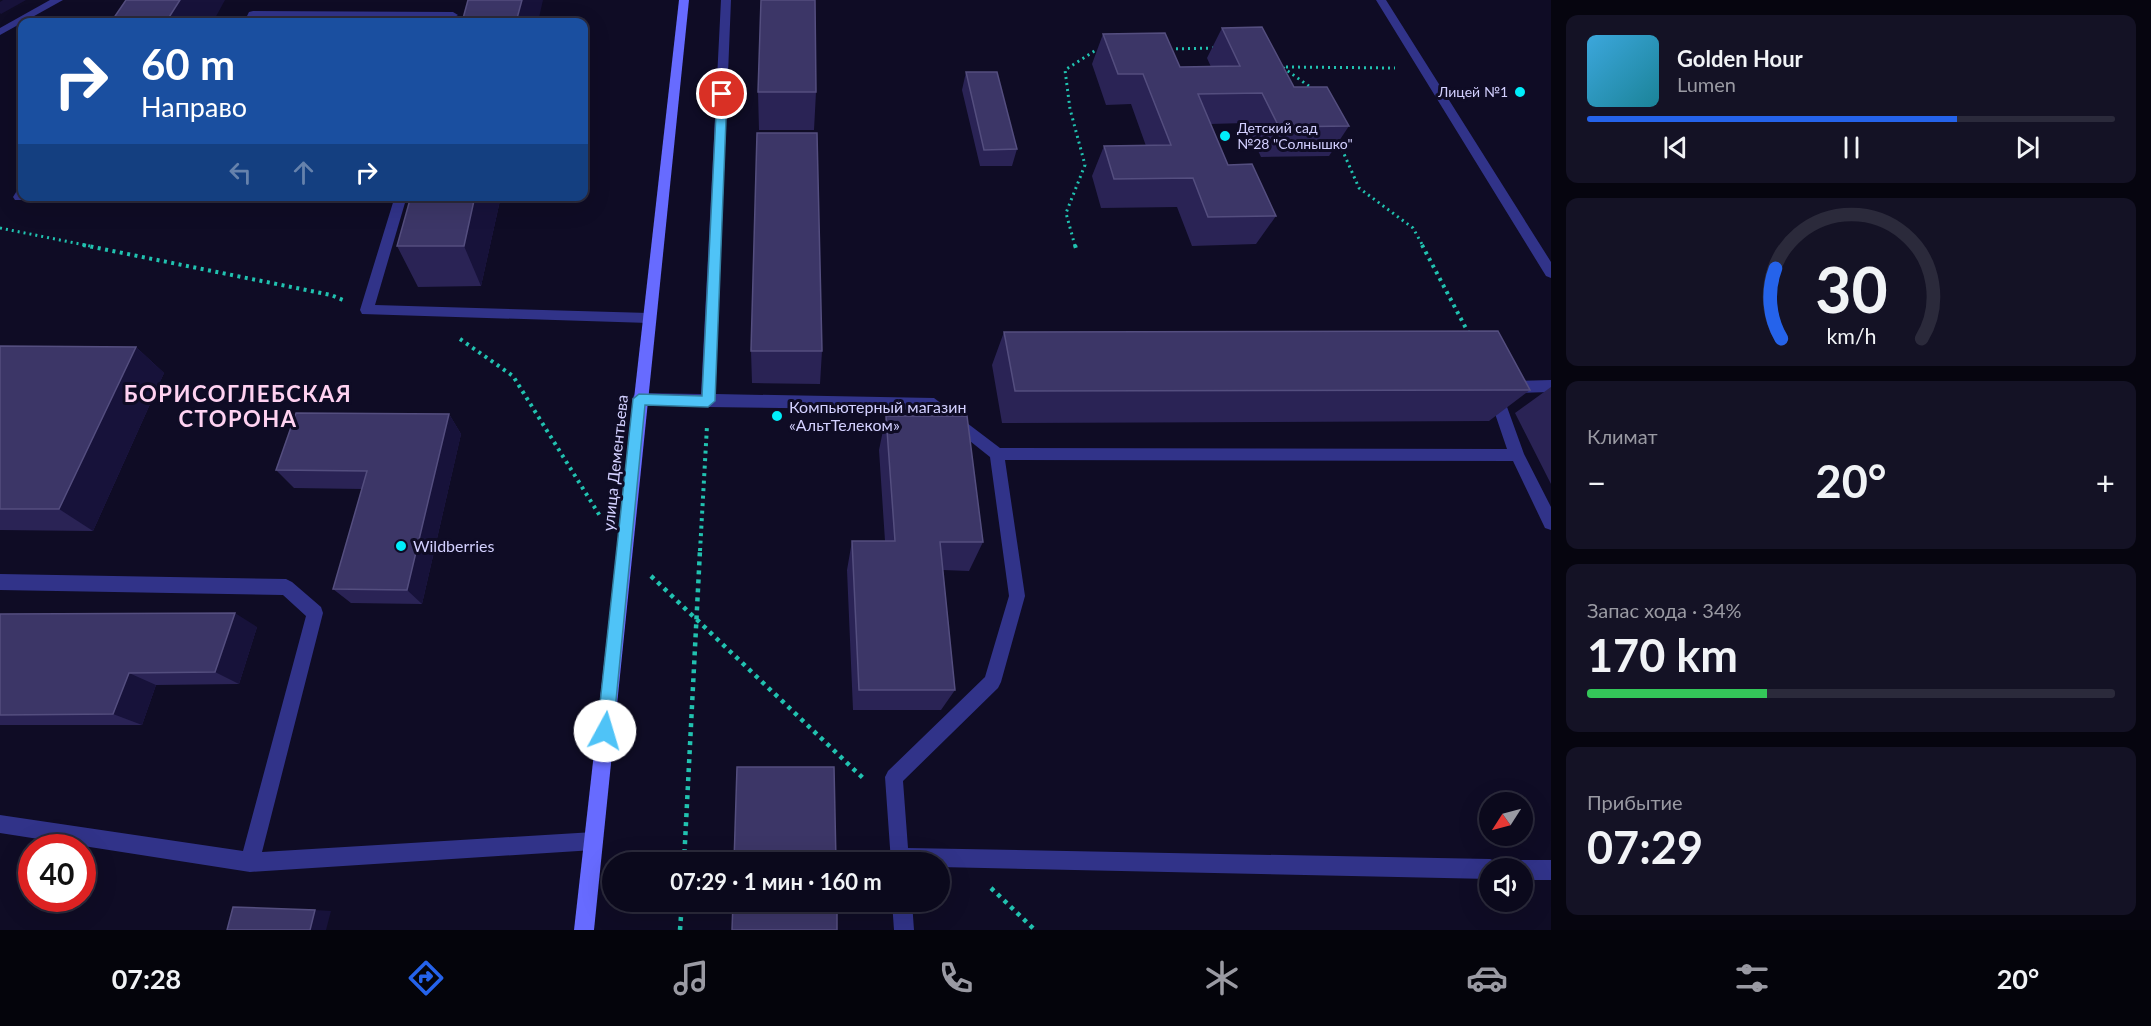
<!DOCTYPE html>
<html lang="ru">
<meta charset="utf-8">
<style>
:root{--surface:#0b091c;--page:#141225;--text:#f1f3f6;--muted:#9a9aa3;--line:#2b2a3b;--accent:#2563eb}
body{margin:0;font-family:Lato,sans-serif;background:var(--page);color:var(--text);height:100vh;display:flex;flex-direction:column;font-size:22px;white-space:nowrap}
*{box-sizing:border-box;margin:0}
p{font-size:20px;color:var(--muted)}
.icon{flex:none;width:33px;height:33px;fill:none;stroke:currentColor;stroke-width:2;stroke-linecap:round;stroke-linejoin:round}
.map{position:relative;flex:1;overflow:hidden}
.panel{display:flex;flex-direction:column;gap:15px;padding:15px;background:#06050f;width:600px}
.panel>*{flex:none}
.hud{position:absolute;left:18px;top:18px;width:570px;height:183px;border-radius:12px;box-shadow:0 6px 24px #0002,0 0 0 2px var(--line);background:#1a4fa0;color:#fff;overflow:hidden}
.needle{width:39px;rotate:234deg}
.buttons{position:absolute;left:1479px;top:792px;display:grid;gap:12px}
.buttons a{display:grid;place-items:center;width:54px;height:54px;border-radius:50%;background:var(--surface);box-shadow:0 6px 24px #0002,0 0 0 2px var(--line);font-size:30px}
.speed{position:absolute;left:18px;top:834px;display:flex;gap:12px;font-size:30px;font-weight:700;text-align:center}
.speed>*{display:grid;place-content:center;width:78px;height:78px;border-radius:50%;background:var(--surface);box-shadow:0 6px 24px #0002,0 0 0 2px var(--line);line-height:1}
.speed .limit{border:9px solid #d22;background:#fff;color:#111}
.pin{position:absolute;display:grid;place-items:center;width:51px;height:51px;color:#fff;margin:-26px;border:3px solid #fff;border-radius:50%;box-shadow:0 2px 6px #0007}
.me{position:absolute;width:66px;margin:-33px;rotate:6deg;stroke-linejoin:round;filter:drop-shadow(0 0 4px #0008)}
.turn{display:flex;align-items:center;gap:21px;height:126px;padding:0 24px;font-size:27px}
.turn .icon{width:78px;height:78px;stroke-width:2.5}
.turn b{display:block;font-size:42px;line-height:51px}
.lanes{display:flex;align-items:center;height:57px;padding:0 24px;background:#0003;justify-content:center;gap:30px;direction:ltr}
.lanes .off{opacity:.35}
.big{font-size:45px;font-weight:700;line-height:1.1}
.panel .widget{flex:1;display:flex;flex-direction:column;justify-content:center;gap:9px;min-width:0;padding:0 21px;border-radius:12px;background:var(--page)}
.panel .dial{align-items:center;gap:0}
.dial svg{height:156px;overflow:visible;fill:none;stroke:var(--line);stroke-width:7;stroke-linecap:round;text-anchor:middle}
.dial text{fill:var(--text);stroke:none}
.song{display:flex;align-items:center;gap:18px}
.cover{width:72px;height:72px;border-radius:9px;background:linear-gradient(135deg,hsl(200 70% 55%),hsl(190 70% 35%))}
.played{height:6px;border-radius:3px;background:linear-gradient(90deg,var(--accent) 70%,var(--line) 70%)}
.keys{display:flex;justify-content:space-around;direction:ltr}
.heat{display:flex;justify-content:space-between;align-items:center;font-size:33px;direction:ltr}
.charge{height:9px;border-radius:4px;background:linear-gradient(90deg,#34c759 34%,var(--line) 0)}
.trip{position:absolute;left:602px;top:852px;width:348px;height:60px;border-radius:30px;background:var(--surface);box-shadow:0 6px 24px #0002,0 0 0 2px var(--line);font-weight:700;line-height:60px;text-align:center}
.tab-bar{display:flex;height:96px;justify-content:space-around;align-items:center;background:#04040b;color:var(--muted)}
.tab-bar .icon{width:42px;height:42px}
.tab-bar .on{color:var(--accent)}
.tab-bar b{font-size:27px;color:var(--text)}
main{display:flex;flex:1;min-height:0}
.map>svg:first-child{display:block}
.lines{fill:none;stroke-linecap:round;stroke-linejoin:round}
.path-far2{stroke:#21c2b0;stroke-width:3;stroke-dasharray:2 4;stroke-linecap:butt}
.path-far1{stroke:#21c2b0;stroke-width:4;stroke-dasharray:3 4.5;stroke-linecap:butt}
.path{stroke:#21c2b0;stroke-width:4.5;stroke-dasharray:4 5;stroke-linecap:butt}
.lane{fill:#313389;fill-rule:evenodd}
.street{fill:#313389;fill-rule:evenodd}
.secondary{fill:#676bff;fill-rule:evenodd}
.wall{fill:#2a2355}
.shaded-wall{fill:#17123a}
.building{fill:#3c3667;stroke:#544e7f;stroke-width:1.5}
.route{fill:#4fc3f7;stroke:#337fa1;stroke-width:1.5}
.poi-dot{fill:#00eefb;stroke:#0f0c25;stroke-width:2}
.labels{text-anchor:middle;stroke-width:6;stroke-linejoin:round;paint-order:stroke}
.far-poi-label{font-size:14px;fill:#d3d0ff;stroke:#0f0c25;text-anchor:end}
.poi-label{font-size:16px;fill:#d3d0ff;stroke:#0f0c25;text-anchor:start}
.street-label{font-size:16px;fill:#d3d0ff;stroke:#0f0c25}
.district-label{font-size:22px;font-weight:bold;letter-spacing:1.5px;fill:#ffd2f1;stroke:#0f0c25}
</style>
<main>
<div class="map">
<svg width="1551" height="930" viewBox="0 0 1551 930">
<rect width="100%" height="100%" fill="#0f0c25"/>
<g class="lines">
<path class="path-far2" d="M 1170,49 L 1216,48
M 1278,64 L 1313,89
M 1286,67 L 1395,68
M 1337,138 L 1359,188 L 1413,228 L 1423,246
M 0,228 L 90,246
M 1075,246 L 1066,213 L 1085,165 L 1070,109 L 1065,70 L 1096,50 L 1102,50"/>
<path class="path-far1" d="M 83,245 L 331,295 L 343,300
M 1075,245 L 1077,252
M 1422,245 L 1469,334
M 460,339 L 513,376 L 600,516
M 700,551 L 707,426"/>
<path class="path" d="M 651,576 L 865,780
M 684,862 L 700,550
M 991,888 L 1035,930
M 680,930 L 682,902"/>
<path class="lane" d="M 721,0 L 731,0 L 715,394 L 934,398 L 1000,448 L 1507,449 L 1488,393 L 1490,389 L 1500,389 L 1502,393 L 1524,454 L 1551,507 L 1551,530 L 1545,528 L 1513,461 L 1005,460 L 1025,596 L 1001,682 L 998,688 L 903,781 L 908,848 L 1490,859 L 1497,862 L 1499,868 L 1490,868 L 1490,879 L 939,867 L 939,862 L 891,862 L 885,777 L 888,771 L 985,677 L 1009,596 L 990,457 L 931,410 L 708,407 L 634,403 L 632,399 L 634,395 L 639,393 L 701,394 Z
M 1376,0 L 1386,0 L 1551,262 L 1551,278 L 1546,276 Z
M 253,11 L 453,12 L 458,15 L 453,18 L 257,17 L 254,22 L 244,22 L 249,12 Z
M 22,188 L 22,196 L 165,196 L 159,200 L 15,200 L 13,197 L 18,189 Z
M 395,196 L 407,196 L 375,305 L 649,313 L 656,318 L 649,323 L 362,314 L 360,310 Z
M 1551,380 L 1551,392 L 1509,393 L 1504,391 L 1502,387 L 1504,383 L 1509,381 Z
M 0,574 L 286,579 L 292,582 L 321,607 L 323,613 L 262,852 L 594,832 L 601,834 L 603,841 L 601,848 L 594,850 L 250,872 L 0,833 L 0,815 L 243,851 L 306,616 L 283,595 L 0,590 Z
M 1522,860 L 1551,860 L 1551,880 L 1522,880 L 1522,868 L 1513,868 L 1515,863 Z
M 892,902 L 912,902 L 914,930 L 894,930 Z"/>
<path class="street" d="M 50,0 L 63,0 L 0,35 L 0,28 Z"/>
<path class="secondary" d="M 679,0 L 689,0 L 594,930 L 574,930 Z"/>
</g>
<path class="wall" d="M 1222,28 L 1294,87 L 1349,126 L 1329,156 L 1261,157 L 1245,123 L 1210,124 L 1228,165 L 1276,216 L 1256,244 L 1192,246 L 1177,207 L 1101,208 L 1092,176 L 1104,146 L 1146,146 L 1131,104 L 1106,105 L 1092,64 L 1103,34 L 1180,67 L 1211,67 L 1207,58 Z
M 966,72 L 1017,149 L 1012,166 L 980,166 L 962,90 Z
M 758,92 L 816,92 L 814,130 L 759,130 Z
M 501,196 L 481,286 L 418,287 L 397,246 Z
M 1004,332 L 1530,390 L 1489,421 L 1002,423 L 992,365 Z
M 0,346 L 136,347 L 164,373 L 93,531 L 0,530 Z
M 751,351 L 822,351 L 820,384 L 752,383 Z
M 1551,387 L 1551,484 L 1515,413 Z
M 449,414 L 461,434 L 422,604 L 351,603 L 333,589 L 362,489 L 294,488 L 276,470 Z
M 886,416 L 983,542 L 969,571 L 943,570 L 955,690 L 941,710 L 853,710 L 847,570 L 852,541 L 885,541 L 879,450 Z
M 0,614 L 257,627 L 239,684 L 156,685 L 142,725 L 0,725 Z"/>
<path class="shaded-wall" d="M 3,0 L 26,0 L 1,14 L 0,13 L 0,2 Z
M 180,0 L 225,0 L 213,22 L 166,22 Z
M 522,0 L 543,0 L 538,22 L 516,22 Z
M 475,196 L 501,196 L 481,286 L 464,246 Z
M 136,347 L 164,373 L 93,531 L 59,509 Z
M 449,414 L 461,434 L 422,604 L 407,590 Z
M 235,613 L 257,627 L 239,684 L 215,672 Z
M 129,673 L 156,685 L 142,725 L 113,714 Z
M 315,910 L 331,911 L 326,930 L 310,930 Z"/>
<path class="building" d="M 126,0 L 180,0 L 166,22 L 111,22 Z
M 468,0 L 522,0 L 516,22 L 462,22 Z
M 761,0 L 815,0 L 816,92 L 758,92 Z
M 1262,27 L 1294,87 L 1327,87 L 1349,126 L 1279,127 L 1262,93 L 1198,94 L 1228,165 L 1252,164 L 1276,216 L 1208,217 L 1193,178 L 1114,179 L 1104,146 L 1171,145 L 1143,74 L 1118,74 L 1103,34 L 1165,33 L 1180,67 L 1240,66 L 1222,28 Z
M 966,72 L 997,72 L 1017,149 L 984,150 Z
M 757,133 L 817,133 L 822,351 L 751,351 Z
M 411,196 L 475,196 L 464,246 L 397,246 Z
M 1498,331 L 1530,390 L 1015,391 L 1004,332 Z
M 0,346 L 136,347 L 59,509 L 0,509 Z
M 296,413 L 449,414 L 407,590 L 333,589 L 367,471 L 276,470 Z
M 886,416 L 967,416 L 983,542 L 940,542 L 955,690 L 859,690 L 852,541 L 895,541 Z
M 235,613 L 215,672 L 129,673 L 113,714 L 0,715 L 0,614 Z
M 737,767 L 834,767 L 836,862 L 734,862 Z
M 733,902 L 837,902 L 837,930 L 732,930 Z
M 233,907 L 315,910 L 310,930 L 227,930 Z"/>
<path class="route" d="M 722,91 L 727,94 L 715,401 L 708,407 L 645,405 L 613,731 L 611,736 L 605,739 L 600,736 L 597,731 L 633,399 L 639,394 L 702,396 L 717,94 Z"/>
<g class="poi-dot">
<circle cx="1520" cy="92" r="6"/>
<circle cx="1225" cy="136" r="6"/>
<circle cx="777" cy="416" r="6"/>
<circle cx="401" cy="546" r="6"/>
</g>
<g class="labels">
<g class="far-poi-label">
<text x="1508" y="97">Лицей №1</text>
<text x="1237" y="133" text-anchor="start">Детский сад<tspan x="1237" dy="16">№28 "Солнышко"</tspan></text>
</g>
<g class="poi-label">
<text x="789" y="413">Компьютерный магазин<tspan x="789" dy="18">«АльтТелеком»</tspan></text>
<text x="413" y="552">Wildberries</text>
</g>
<g class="street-label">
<text transform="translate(615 463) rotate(-84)" y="6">улица Дементьева</text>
</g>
<g class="district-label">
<text x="238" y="402">БОРИСОГЛЕБСКАЯ<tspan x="238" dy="25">СТОРОНА</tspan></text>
</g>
</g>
</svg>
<div class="buttons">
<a><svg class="needle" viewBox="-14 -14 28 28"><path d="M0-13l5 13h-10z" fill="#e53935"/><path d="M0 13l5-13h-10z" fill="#9a9aa3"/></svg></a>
<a><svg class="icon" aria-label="sound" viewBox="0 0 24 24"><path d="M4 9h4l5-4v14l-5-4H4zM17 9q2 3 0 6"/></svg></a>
</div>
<div class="speed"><div class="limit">40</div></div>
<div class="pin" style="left:722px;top:94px;background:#d93025"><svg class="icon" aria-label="arrive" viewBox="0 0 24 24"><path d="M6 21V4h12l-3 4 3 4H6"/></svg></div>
<svg class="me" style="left:605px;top:731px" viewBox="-20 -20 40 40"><circle r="19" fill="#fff"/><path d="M0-13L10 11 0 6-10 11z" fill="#4fc3f7"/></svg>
<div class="trip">07:29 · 1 мин · 160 m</div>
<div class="hud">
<div class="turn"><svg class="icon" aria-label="right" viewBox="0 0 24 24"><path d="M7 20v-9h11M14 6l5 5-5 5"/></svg><div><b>60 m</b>Направо</div></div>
<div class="lanes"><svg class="icon off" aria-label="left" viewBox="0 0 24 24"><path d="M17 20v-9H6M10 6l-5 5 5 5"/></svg><svg class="icon off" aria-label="ahead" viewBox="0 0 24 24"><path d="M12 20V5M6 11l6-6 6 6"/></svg><svg class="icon" aria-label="right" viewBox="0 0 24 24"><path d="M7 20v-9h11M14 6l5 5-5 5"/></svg></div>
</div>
</div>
<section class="panel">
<div class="widget">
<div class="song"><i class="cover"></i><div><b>Golden Hour</b><p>Lumen</p></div></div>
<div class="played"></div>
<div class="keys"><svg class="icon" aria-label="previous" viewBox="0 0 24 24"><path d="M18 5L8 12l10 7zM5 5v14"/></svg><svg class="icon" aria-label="pause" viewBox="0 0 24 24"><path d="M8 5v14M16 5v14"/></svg><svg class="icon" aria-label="next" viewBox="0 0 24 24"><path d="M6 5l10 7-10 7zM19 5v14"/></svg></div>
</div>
<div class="widget dial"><svg viewBox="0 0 100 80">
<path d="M14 69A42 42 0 1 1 86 69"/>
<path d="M14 69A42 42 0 0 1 11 33" stroke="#2563eb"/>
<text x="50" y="56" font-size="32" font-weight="700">30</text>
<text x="50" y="72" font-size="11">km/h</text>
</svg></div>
<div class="widget"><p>Климат</p>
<div class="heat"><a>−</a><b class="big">20°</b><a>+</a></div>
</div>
<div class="widget"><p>Запас хода · 34%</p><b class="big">170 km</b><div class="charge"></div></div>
<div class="widget"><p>Прибытие</p><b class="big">07:29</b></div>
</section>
</main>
<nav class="tab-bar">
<b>07:28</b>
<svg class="icon on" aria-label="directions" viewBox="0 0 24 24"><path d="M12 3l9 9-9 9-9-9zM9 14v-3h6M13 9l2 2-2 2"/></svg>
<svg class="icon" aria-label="music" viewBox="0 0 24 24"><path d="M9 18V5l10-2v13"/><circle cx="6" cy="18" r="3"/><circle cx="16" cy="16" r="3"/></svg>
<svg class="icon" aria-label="phone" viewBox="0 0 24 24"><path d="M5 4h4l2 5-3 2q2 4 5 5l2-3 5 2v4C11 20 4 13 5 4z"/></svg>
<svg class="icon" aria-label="climate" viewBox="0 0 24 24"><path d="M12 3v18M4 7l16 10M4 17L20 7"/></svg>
<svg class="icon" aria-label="car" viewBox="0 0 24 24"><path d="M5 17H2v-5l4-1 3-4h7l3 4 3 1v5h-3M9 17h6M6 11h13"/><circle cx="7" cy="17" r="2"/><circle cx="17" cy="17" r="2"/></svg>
<svg class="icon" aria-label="filters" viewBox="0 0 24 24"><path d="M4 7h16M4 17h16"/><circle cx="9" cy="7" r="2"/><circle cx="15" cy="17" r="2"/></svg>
<b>20°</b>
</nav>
